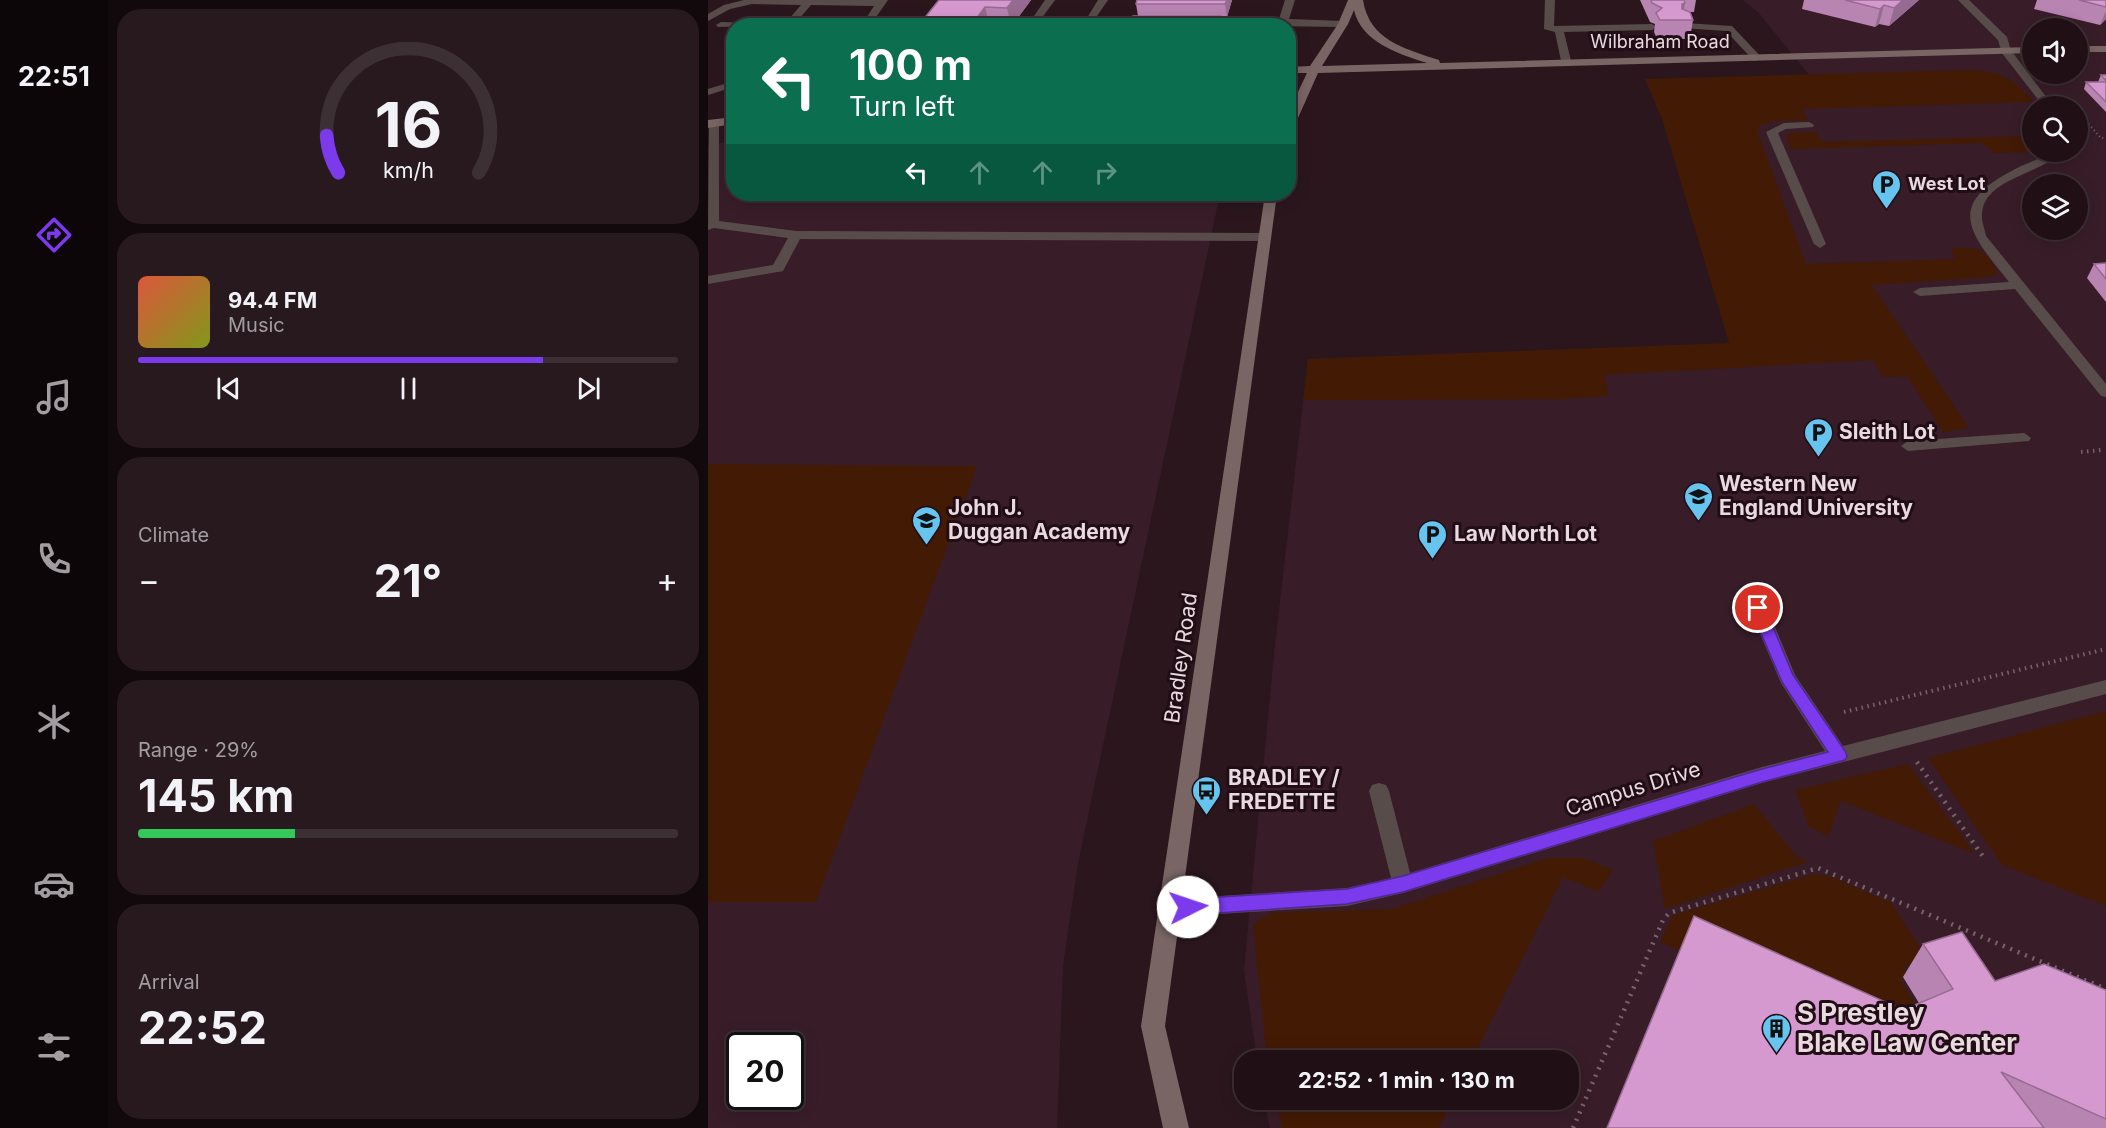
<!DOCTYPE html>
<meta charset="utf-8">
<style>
:root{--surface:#201016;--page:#28191f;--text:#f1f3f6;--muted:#a29da1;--line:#3d3035;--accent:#7c3aed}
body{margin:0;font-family:Inter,sans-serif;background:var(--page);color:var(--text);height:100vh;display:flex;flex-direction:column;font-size:22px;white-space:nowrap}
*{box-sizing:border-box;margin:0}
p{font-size:20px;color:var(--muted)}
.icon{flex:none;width:33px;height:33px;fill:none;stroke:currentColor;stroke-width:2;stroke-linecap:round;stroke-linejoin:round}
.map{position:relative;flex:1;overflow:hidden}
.sheet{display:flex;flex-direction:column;gap:9px;padding:9px;background:#12090c;width:600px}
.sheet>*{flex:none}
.guide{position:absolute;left:18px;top:18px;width:570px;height:183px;border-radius:24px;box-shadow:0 3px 15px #0003,0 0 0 2px var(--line);background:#0b6e4f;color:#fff;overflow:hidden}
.fabs{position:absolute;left:1314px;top:18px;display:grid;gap:12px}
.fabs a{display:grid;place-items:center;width:66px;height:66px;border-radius:50%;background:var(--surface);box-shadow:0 3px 15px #0003,0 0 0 2px var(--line);font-size:30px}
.speed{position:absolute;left:18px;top:1032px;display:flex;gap:12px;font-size:30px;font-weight:700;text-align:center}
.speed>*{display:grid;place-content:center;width:78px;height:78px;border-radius:50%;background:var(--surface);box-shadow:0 3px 15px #0003,0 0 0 2px var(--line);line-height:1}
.speed .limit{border:3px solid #111;border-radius:9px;background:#fff;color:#111}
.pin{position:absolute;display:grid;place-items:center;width:51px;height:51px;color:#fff;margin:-26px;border:3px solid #fff;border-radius:50%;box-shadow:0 2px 6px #0007}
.me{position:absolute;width:66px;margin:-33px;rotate:86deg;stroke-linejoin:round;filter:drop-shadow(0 0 4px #0008)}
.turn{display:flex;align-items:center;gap:21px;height:126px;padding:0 24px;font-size:27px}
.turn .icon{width:78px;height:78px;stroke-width:2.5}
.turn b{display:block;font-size:42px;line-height:51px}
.lanes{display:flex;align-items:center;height:57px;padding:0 24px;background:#0003;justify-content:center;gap:30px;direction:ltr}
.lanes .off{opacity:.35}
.big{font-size:45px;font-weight:700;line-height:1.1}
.sheet .widget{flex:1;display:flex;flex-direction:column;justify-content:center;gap:9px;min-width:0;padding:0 21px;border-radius:24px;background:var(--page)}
.sheet .dial{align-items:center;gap:0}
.dial svg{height:156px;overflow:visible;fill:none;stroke:var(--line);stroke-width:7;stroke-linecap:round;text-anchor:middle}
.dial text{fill:var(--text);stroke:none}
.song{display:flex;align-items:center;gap:18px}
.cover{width:72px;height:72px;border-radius:9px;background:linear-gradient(135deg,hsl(10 70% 55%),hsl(70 70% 35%))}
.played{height:6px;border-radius:3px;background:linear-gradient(90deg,var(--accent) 75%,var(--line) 75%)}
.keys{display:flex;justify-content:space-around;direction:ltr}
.heat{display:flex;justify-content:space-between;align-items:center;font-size:33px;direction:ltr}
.charge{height:9px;border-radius:4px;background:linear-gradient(90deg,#34c759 29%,var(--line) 0)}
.trip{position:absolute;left:526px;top:1050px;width:345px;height:60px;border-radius:24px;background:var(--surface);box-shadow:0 3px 15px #0003,0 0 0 2px var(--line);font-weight:700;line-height:60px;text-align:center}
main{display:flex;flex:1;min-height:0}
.tabs{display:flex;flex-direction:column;width:108px;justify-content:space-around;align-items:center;background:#0d0609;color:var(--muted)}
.tabs .icon{width:42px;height:42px}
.tabs .on{color:var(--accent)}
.tabs b{font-size:27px;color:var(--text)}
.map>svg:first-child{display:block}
.built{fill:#381d28;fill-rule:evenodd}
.green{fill:#431a04}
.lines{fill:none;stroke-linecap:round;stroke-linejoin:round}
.path-far2{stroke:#77646b;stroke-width:2;stroke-dasharray:1 3;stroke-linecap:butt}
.path-far1{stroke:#77646b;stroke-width:4;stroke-dasharray:1.5 4.5;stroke-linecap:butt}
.path{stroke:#77646b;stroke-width:4.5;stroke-dasharray:2 6;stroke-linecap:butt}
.lane{fill:#584c4b;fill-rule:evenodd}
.street{fill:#584c4b;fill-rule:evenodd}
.secondary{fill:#786564;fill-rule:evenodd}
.wall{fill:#b884b2}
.shaded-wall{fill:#966b91}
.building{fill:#d699cf;stroke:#966b91;stroke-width:1.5}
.route{fill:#7c3aed;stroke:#51269a;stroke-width:1.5}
.labels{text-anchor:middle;stroke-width:6;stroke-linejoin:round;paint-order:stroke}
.far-street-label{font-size:18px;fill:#e9dadf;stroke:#210d15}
.far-poi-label{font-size:18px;font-weight:bold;fill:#e9dadf;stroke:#210d15;text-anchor:start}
.poi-label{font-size:21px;font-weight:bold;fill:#e9dadf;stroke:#210d15;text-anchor:start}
.street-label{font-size:21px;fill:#e9dadf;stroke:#210d15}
.near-poi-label{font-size:26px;font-weight:bold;fill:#e9dadf;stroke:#210d15;text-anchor:start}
</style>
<main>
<nav class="tabs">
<b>22:51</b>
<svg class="icon on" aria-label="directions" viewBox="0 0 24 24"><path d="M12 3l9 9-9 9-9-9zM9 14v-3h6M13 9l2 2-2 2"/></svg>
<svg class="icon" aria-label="music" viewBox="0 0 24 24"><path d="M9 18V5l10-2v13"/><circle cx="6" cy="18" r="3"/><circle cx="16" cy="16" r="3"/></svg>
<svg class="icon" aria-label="phone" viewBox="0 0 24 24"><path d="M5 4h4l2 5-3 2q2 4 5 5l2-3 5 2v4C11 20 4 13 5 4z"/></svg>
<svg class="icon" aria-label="climate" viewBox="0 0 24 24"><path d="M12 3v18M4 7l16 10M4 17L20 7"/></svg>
<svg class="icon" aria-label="car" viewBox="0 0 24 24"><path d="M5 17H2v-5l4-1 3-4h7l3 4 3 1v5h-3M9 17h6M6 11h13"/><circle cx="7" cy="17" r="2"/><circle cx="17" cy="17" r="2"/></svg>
<svg class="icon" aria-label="filters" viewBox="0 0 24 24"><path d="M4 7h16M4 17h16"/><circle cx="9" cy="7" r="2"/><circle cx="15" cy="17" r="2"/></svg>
</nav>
<section class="sheet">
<div class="widget dial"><svg viewBox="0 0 100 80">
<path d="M14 69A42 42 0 1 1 86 69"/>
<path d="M14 69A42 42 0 0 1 8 50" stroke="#7c3aed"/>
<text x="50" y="56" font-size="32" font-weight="700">16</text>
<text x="50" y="72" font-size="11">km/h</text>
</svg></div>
<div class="widget">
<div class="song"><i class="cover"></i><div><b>94.4 FM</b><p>Music</p></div></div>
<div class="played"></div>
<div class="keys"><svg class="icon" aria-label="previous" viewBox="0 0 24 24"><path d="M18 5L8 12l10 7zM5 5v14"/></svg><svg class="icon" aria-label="pause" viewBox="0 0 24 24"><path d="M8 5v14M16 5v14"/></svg><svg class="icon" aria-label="next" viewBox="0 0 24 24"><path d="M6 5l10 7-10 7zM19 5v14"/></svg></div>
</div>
<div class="widget"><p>Climate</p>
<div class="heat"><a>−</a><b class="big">21°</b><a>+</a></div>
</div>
<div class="widget"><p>Range · 29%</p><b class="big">145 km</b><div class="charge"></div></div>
<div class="widget"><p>Arrival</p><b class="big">22:52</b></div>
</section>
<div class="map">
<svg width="1398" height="1128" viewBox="0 0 1398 1128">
<rect width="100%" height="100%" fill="#2b161e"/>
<path class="built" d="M 1035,0 L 1398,0 L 1398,1128 L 562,1128 L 556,1100 L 861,1100 L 861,1060 L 549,1060 L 536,970 L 567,645 L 600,359 L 1097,343 L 1009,80 L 1102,76 L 1050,12 ZM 1324,28 L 1370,28 L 1370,74 L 1324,74 ZM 1324,106 L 1370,106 L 1370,152 L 1324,152 ZM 1324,184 L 1370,184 L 1370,230 L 1324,230 Z
M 25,141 L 26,194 L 512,194 L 370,863 L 355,966 L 349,1128 L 0,1128 L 0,145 ZM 32,1046 L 82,1046 L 82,1096 L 32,1096 Z"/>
<path class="green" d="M 1264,70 C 1295,72 1306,79 1326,102 L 1094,109 L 1100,120 L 1066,121 L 1052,126 L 1050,133 L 1098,264 L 1247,259 L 1243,248 C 1269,247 1278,248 1290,273 L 1281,277 L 1164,285 L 1261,428 L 1235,432 L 1199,376 L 1175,377 L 1165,360 L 896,375 L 901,396 L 859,399 L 595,400 L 600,359 L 1021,343 L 954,119 L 937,79 Z
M 1317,125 L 1324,125 L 1324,152 L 1328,152 L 1286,153 L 1273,143 L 1083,149 L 1078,137 L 1081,133 L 1108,132 L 1114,142 L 1322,136 Z
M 0,464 L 269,466 L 108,902 L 0,902 Z
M 1398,711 L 1398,906 L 1294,865 L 1220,758 Z
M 1200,764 L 1267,854 L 1133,801 L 1120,836 L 1101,827 L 1087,790 Z
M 1046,804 L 1088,856 L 1100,862 L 957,909 L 945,841 Z
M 840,858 L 876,858 L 905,870 L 890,892 L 855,877 L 764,1060 L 559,1060 L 545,925 L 562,913 L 684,909 Z
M 1106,874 L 1125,877 L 1183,903 L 1219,958 L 1196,967 L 1199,973 L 1192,979 L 1217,1020 L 1242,1070 L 952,942 L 965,915 Z
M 568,1100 L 745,1100 L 731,1128 L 574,1128 Z"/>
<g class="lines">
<path class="path-far2" d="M 1370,112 L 1393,138 L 1398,138"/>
<path class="path-far1" d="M 1373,452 L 1393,450
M 1136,712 L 1398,649"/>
<path class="path" d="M 1209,762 L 1276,858
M 865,1128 L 955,920 L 961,913 L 1110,868 L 1398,989"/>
<path class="lane" d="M 36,0 L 180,0 L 162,26 L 153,26 L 166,6 L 103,5 L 85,26 L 75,26 L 93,5 L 44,4 L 22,9 L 0,21 L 0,14 L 16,5 Z
M 337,0 L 347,0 L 328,26 L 319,26 Z
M 390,0 L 400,0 L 387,19 L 444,19 L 449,22 L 444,25 L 374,26 Z
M 577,0 L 587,0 L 581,19 L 635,21 L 640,24 L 635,27 L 491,25 L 486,22 L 491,19 L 571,19 Z
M 837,0 L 847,0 L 846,26 L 944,24 L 949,27 L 944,30 L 856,32 L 863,61 L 858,64 L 853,61 L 847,32 L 836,29 Z
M 13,22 L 48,23 L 52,26 L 10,27 L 8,25 Z
M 976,23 L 1024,26 L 1055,59 L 1046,61 L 1018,31 L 973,28 L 973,24 Z
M 1294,49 L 1302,49 L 1345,106 L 1335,106 L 1294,53 Z
M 26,81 L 26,87 L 0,95 L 0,89 Z
M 6,120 L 11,123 L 11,221 L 88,231 L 557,233 L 563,237 L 557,241 L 92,239 L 75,271 L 0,284 L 0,276 L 65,265 L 80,238 L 6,228 L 0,230 L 1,123 Z
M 1101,122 L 1106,125 L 1105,127 L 1078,129 L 1070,133 L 1118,244 L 1112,248 L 1106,244 L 1058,132 L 1076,123 Z
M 1341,152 L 1353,152 C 1334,174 1277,178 1274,213 C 1273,221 1277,229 1278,236 L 1398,384 L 1398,397 L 1393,396 L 1307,289 L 1212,296 L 1205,292 L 1212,288 L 1301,282 C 1268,240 1234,208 1300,173 C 1313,165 1329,161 1341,152 Z
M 1316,433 L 1323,438 L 1321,441 L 1200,451 L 1193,446 L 1200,441 Z
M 1050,602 L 1056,604 L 1059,608 L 1087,675 L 1135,746 L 1398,680 L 1398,694 L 1054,783 L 695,893 L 639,906 L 462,917 L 455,915 L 452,908 L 455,901 L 462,899 L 639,888 L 683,878 L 661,791 L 664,785 L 671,783 L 678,785 L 681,791 L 702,873 L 1054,767 L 1117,751 L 1073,683 L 1041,608 L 1044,604 Z"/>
<path class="street" d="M 1250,0 L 1261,0 L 1299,37 L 1303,51 L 1302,53 L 1294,53 L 1290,40 Z"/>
<path class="secondary" d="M 640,0 L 655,0 C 661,40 697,49 731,60 L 732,63 L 1324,47 L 1324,53 L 610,73 L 586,127 L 580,130 L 580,113 L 599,73 L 580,73 L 580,67 L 602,66 L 630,24 ZM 646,10 C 653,42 691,54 719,63 L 614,66 L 640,24 Z
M 1370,46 L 1398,46 L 1398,52 L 1370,52 Z
M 26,117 L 26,124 L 0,128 L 0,120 Z
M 557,194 L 569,194 L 457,1026 L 481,1128 L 455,1128 L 433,1026 Z"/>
</g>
<path class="wall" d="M 231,0 L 323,0 L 304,26 L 210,26 Z
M 429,0 L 524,0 L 519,17 L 513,17 L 514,26 L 422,26 L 430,16 L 428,4 Z
M 932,0 L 988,0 L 986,12 L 981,12 L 985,20 L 982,39 L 949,39 L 946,32 L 947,24 L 942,22 Z
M 1096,0 L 1211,0 L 1181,26 L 1171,24 L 1167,27 L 1094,9 Z
M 1329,0 L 1398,0 L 1398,19 L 1392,25 L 1326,9 Z
M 1393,75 L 1398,75 L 1398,112 L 1376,89 L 1378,82 L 1390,82 Z
M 1398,263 L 1398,302 L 1379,278 L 1386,264 Z
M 1215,944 L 1287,981 L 1398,990 L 1398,1128 L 899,1128 L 1211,1003 L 1195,977 Z"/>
<path class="shaded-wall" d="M 305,0 L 323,0 L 304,26 L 303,26 L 299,8 Z
M 519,0 L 524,0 L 519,17 L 517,4 Z
M 1195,0 L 1211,0 L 1181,26 L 1186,8 Z
M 977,3 L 974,20 L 972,20 L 974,4 Z
M 1176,5 L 1171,24 L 1167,27 L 1172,9 Z
M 277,7 L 282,26 L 263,26 Z
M 1398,11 L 1398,19 L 1392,25 Z
M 513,16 L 514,26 L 510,26 Z"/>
<path class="building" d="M 231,0 L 305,0 L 299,8 L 277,7 L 263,26 L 210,26 Z
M 429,0 L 519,0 L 517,4 L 428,4 Z
M 943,0 L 976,0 L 977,3 L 974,4 L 974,9 L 982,12 L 985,20 L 952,20 L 948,13 L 954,8 L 944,3 Z
M 1137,0 L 1195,0 L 1186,8 L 1176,5 L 1172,9 Z
M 1371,0 L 1398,0 L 1398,7 Z
M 425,16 L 513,16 L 510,26 L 422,26 Z
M 1393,75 L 1398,75 L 1398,81 Z
M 1378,82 L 1398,82 L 1398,102 Z
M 1398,263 L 1398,279 L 1386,264 Z
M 986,916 L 1195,1010 L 1245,989 L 1215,944 L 1254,932 L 1287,981 L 1336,964 L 1398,990 L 1398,1119 L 1293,1072 L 1336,1128 L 899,1128 Z"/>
<path class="route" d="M 1050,603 L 1057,608 L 1085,675 L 1137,751 L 1139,756 L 1137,760 L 1054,782 L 695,892 L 639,904 L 480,915 L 474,913 L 472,907 L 474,902 L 480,899 L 639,889 L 695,876 L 1054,769 L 1120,752 L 1074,682 L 1042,608 Z"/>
<defs>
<symbol id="parking-pin" viewBox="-11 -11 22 30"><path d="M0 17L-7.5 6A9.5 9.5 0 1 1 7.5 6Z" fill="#67c4ef" stroke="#210d15"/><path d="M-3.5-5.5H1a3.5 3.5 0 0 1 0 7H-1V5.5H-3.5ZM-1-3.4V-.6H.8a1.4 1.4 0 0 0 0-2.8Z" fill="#111"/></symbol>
<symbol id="university-pin" viewBox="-11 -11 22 30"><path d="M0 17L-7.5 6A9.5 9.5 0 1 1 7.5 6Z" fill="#67c4ef" stroke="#210d15"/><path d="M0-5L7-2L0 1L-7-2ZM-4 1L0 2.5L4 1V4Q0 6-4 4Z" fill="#111"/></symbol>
<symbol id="school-pin" viewBox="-11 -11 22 30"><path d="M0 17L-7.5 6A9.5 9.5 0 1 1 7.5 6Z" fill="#67c4ef" stroke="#210d15"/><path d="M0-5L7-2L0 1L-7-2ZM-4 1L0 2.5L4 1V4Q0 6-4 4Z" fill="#111"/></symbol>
<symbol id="bus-pin" viewBox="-11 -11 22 30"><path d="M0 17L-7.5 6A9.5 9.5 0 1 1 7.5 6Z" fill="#67c4ef" stroke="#210d15"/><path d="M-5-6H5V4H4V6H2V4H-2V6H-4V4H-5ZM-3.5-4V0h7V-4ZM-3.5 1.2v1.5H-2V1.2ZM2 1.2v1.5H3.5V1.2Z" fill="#111"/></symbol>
<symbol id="building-pin" viewBox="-11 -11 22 30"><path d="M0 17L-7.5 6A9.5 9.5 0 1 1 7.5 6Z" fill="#67c4ef" stroke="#210d15"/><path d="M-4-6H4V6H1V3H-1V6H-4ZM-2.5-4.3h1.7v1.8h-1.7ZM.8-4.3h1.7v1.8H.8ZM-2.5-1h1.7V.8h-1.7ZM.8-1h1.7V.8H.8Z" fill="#111"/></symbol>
</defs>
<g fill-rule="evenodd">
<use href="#parking-pin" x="1162" y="168" width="33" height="45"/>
<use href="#parking-pin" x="1094" y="416" width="33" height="45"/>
<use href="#university-pin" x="974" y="480" width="33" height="45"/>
<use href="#school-pin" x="202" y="504" width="33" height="45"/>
<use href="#parking-pin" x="708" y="518" width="33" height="45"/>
<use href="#bus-pin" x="482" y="774" width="33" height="45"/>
<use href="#building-pin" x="1052" y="1012" width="33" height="45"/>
</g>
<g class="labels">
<g class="far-street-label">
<text x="952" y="48">Wilbraham Road</text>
</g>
<g class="far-poi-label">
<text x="1200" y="190">West Lot</text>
</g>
<g class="poi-label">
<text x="1131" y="439">Sleith Lot</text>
<text x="1011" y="491">Western New<tspan x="1011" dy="24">England University</tspan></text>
<text x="240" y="515">John J.<tspan x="240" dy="24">Duggan Academy</tspan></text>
<text x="746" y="541">Law North Lot</text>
<text x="520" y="785">BRADLEY /<tspan x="520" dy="24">FREDETTE</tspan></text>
</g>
<g class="street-label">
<text transform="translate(473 658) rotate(-82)" y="7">Bradley Road</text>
<text transform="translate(925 789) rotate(-17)" y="7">Campus Drive</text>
</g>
<g class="near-poi-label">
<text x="1089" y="1022">S Prestley<tspan x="1089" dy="30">Blake Law Center</tspan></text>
</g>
</g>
</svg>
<div class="fabs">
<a><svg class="icon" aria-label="sound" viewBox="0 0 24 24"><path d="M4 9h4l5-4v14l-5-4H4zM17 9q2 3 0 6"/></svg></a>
<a><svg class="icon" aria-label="search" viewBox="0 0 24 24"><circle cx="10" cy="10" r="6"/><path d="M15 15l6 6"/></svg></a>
<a><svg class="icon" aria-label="layers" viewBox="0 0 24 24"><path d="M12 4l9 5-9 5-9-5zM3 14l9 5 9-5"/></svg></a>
</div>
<div class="speed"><div class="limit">20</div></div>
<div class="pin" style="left:1050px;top:608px;background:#d93025"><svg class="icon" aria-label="arrive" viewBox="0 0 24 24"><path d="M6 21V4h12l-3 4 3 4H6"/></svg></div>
<svg class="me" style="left:480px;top:907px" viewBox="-20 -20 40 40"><circle r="19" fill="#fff"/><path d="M0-13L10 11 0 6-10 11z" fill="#7c3aed"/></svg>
<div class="trip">22:52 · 1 min · 130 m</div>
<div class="guide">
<div class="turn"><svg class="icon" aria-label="left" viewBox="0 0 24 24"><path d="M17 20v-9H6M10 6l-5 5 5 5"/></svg><div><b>100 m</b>Turn left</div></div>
<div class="lanes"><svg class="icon" aria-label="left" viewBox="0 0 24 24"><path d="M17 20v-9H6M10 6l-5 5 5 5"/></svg><svg class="icon off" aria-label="ahead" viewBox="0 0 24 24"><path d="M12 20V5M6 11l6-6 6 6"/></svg><svg class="icon off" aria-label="ahead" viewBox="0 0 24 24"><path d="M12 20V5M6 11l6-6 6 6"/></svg><svg class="icon off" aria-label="right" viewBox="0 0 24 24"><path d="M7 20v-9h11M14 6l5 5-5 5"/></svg></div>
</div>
</div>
</main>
